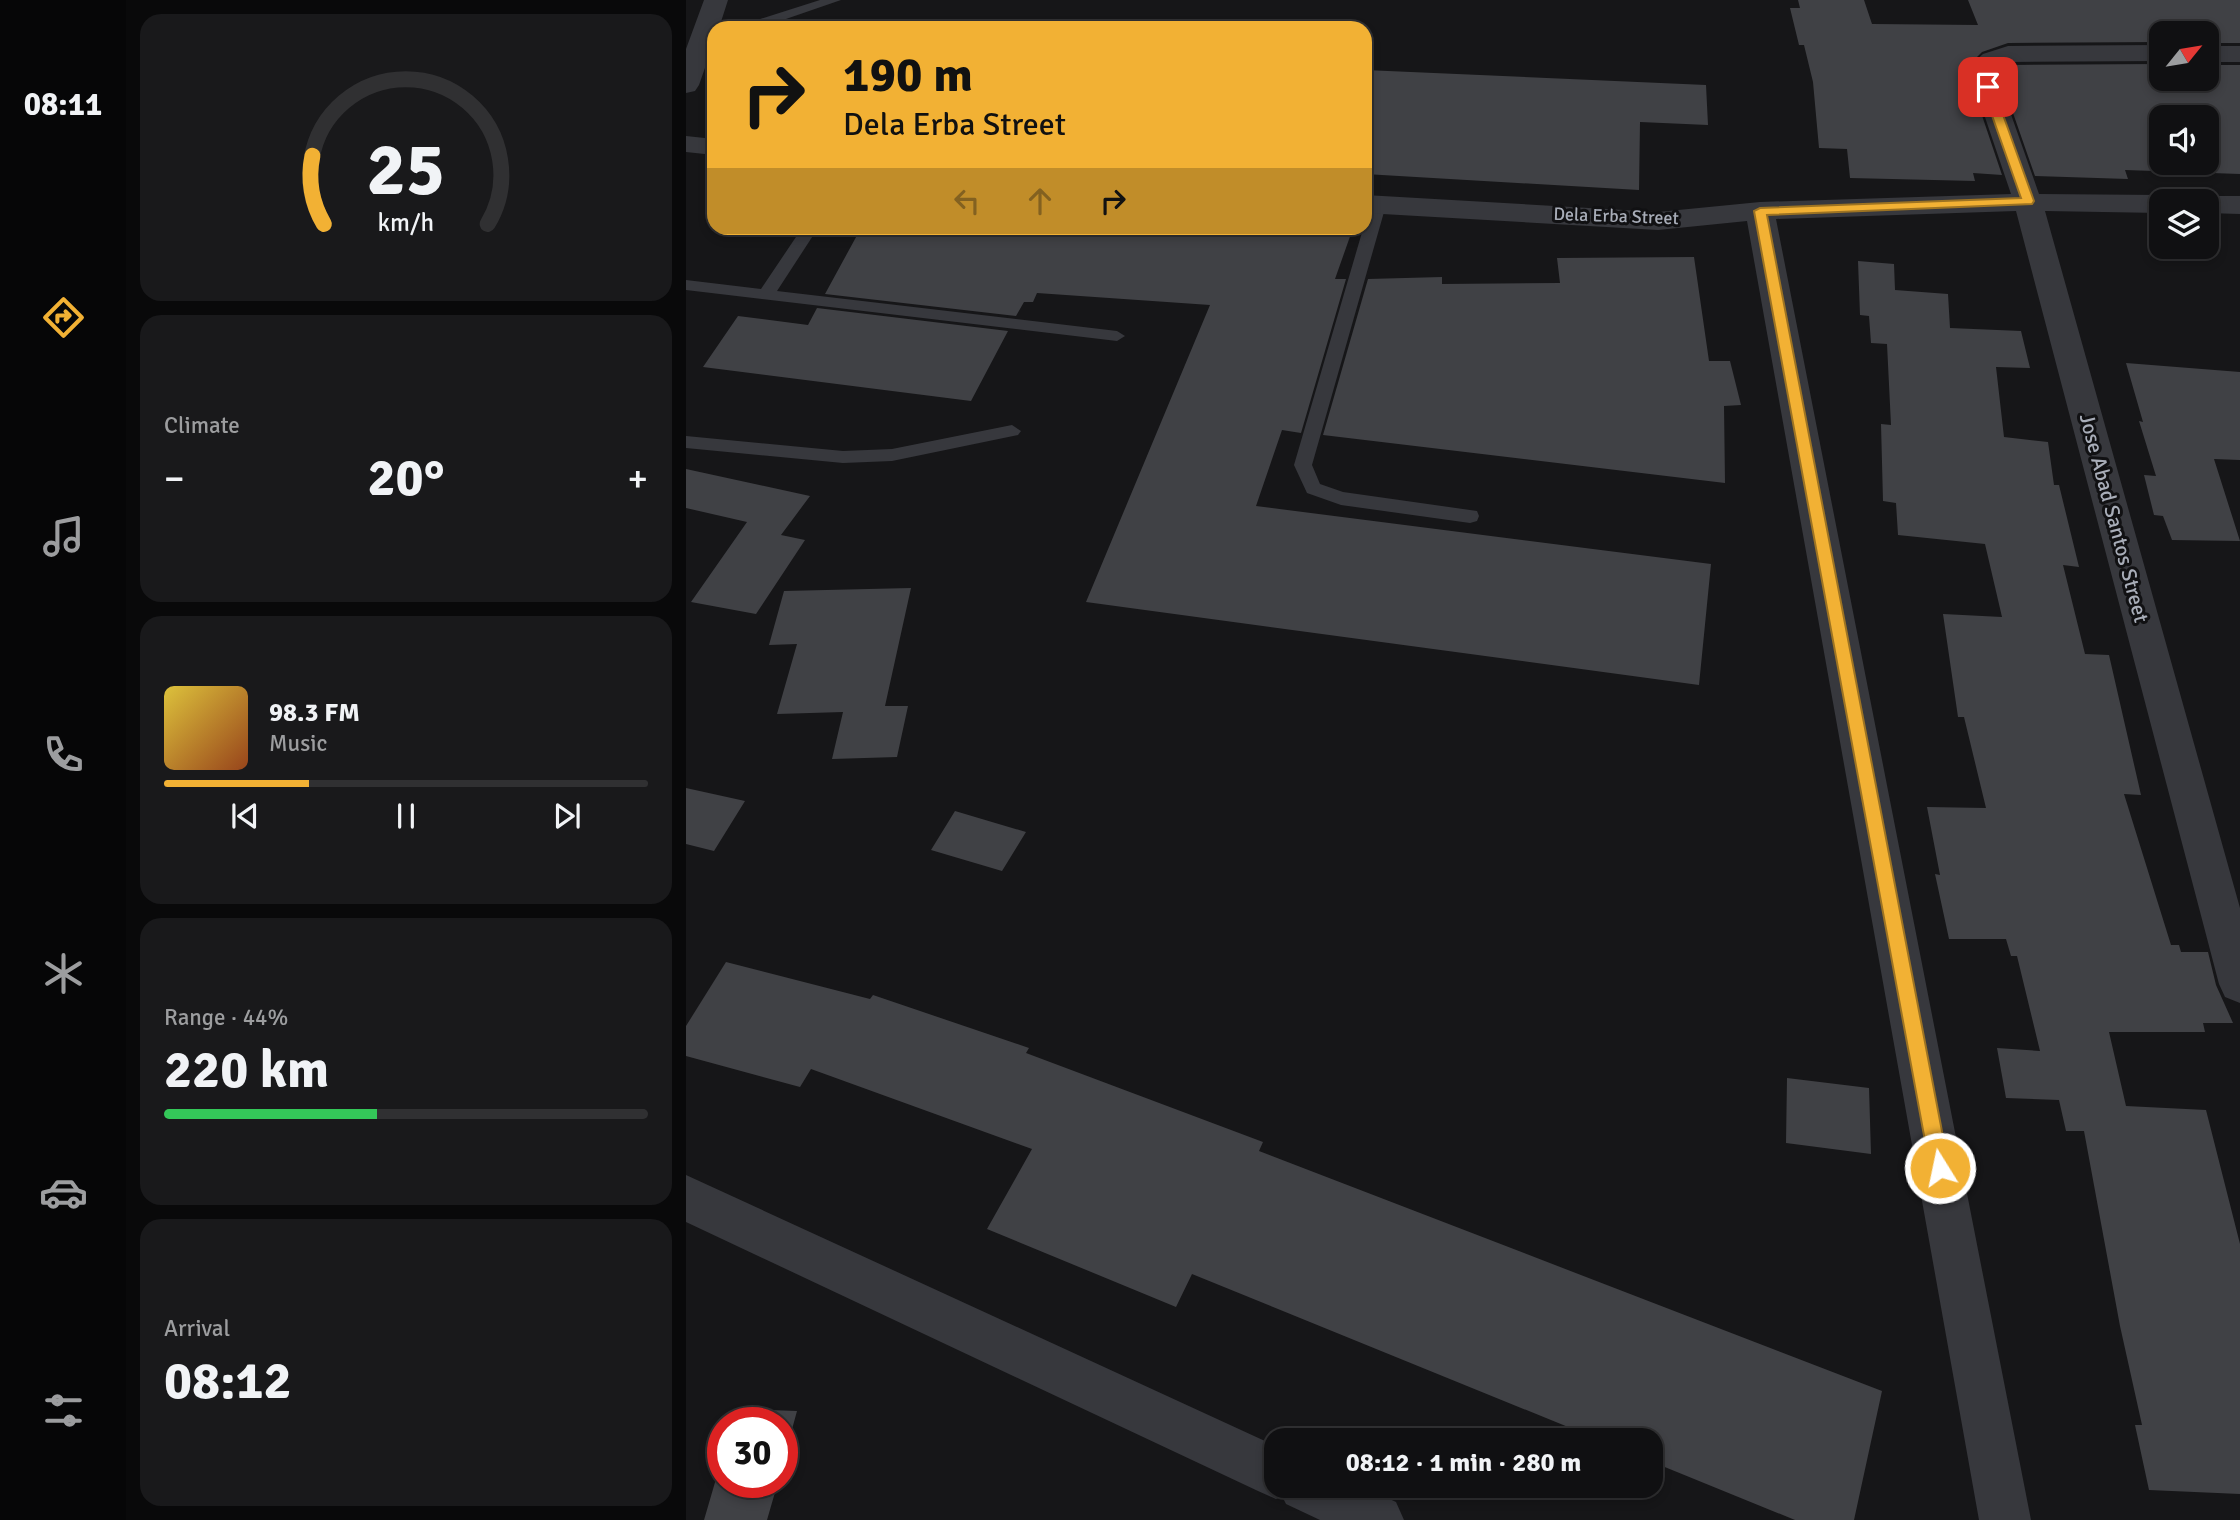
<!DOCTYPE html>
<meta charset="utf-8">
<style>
:root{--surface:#101012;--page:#19191b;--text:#f1f3f6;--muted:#9c9d9f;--line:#303032;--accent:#f2b134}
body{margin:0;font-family:Signika,sans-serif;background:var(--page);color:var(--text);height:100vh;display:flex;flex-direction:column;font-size:26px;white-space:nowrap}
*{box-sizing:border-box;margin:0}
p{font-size:23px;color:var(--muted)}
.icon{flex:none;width:38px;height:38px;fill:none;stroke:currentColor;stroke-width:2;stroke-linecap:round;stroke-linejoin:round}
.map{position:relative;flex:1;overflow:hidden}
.panel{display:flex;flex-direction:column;gap:14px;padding:14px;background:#09090a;width:560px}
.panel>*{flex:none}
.banner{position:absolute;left:21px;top:21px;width:665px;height:214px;border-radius:21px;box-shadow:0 4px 10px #0003,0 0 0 2px var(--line);background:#f2b134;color:#111;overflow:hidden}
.needle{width:46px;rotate:60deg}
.controls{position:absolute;left:1463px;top:21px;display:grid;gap:14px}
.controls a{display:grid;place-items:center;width:70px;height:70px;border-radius:14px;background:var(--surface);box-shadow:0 4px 10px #0003,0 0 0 2px var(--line);font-size:35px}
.speed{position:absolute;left:21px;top:1407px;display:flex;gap:14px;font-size:35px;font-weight:700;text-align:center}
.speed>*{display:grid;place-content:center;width:91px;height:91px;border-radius:50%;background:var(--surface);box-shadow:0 4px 10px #0003,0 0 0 2px var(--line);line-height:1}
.speed .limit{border:10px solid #d22;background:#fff;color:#111}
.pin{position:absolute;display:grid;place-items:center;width:60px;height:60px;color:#fff;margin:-30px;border-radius:14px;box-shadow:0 4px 10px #0006}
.me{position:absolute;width:77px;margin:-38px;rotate:350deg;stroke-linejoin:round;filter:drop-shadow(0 0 5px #0008)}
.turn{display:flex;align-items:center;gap:24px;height:147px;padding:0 21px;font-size:32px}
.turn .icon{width:91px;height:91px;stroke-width:2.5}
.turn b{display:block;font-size:49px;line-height:60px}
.lanes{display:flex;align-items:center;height:66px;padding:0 21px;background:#0003;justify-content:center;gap:35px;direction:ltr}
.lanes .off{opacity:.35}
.big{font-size:52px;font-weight:800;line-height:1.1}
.panel .tile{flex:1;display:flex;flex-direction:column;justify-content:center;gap:10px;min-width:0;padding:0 24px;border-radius:21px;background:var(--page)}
.panel .dial{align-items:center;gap:0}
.dial svg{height:182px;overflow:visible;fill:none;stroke:var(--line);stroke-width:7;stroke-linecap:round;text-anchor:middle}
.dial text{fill:var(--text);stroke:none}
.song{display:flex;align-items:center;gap:21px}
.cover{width:84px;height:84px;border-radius:10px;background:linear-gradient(135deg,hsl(50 70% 55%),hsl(20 70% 35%))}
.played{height:7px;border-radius:4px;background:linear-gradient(90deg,var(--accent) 30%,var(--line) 30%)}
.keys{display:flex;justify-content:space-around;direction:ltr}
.heat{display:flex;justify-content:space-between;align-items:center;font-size:38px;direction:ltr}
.charge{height:10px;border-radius:5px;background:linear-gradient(90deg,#34c759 44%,var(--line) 0)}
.trip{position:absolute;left:578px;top:1428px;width:399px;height:70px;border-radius:21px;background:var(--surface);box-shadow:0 4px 10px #0003,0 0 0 2px var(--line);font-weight:800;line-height:70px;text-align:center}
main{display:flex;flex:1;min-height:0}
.menu{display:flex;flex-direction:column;width:126px;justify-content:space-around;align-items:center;background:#060607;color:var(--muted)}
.menu .icon{width:49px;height:49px}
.menu .active{color:var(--accent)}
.menu b{font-size:32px;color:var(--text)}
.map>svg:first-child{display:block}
.building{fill:#404145;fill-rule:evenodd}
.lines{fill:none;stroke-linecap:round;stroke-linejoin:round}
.service{fill:#37383d;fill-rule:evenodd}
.minor{fill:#37383d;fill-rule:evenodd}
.route{fill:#f2b134;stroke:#9d7322;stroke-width:2}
.labels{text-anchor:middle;stroke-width:6;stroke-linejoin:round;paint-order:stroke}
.far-street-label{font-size:18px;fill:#a8adb8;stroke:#111113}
.street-label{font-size:21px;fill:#a8adb8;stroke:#111113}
</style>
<main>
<nav class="menu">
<b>08:11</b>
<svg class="icon active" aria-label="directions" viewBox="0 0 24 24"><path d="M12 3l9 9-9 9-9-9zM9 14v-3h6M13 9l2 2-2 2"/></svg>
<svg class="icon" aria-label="music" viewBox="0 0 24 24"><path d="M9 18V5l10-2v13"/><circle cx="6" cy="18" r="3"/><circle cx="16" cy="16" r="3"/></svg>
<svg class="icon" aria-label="phone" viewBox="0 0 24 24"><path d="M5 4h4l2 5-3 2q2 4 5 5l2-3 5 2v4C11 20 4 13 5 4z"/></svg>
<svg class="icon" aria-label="climate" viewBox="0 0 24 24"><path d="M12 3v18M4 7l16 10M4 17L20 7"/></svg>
<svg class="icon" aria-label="car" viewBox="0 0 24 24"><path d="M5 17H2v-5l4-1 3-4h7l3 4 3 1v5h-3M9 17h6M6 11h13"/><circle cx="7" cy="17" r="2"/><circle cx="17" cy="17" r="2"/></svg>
<svg class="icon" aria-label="filters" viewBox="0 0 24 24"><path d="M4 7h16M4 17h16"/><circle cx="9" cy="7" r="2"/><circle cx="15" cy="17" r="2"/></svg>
</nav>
<section class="panel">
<div class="tile dial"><svg viewBox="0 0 100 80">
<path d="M14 69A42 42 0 1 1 86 69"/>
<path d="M14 69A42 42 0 0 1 9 39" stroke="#f2b134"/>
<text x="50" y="56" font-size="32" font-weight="700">25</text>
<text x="50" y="72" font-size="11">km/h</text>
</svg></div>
<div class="tile"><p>Climate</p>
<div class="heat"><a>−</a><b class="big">20°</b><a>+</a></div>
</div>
<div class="tile">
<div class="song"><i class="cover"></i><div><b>98.3 FM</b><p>Music</p></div></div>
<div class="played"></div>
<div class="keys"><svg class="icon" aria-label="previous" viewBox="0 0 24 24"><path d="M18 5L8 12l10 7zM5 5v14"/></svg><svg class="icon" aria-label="pause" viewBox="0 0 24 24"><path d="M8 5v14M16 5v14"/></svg><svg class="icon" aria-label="next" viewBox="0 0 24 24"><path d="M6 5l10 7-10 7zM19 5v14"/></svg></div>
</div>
<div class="tile"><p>Range · 44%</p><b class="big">220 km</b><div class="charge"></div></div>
<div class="tile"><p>Arrival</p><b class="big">08:12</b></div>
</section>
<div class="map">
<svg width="1554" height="1520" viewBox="0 0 1554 1520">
<rect width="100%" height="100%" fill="#161618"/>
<path class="building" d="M 1112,0 L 1178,0 L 1186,24 L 1292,25 L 1282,0 L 1554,0 L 1554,43 L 1521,43 L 1521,33 L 1475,33 L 1475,42 L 1322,43 L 1296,52 L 1280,68 L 1316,175 L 1287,173 L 1289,181 L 1164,178 L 1161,149 L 1133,148 L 1127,82 L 1118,45 L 1113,45 L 1104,8 L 1114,8 Z
M 1475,64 L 1475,79 L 1521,79 L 1521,65 L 1554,65 L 1554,174 L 1439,170 L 1442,179 L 1349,176 L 1312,70 L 1325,65 ZM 1475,117 L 1521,117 L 1521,163 L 1475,163 Z
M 679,70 L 1020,85 L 1022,125 L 954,122 L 953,190 L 679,174 Z
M 175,228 L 667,228 L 649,279 L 660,279 L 615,433 L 596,430 L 570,506 L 1025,564 L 1013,685 L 400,602 L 524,305 L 351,293 L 347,302 L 338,302 L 330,316 L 139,294 Z
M 1008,257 L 1023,361 L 1044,361 L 1055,405 L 1038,406 L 1039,483 L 637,435 L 682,279 L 756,277 L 756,284 L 874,283 L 871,258 Z
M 1172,261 L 1208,264 L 1209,290 L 1262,294 L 1264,328 L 1335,331 L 1344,368 L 1310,367 L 1318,437 L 1362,442 L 1368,485 L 1373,485 L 1393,567 L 1377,565 L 1399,654 L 1423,655 L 1455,795 L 1438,794 L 1485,945 L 1493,945 L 1495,952 L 1522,952 L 1530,985 L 1547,1023 L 1517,1023 L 1519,1032 L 1423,1032 L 1440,1106 L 1520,1110 L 1554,1244 L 1554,1494 L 1463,1490 L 1449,1425 L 1456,1425 L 1434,1326 L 1398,1131 L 1380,1131 L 1373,1100 L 1320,1098 L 1311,1048 L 1354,1051 L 1331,956 L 1325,956 L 1320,939 L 1263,939 L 1249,874 L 1254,875 L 1241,807 L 1300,808 L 1278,717 L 1272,717 L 1257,614 L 1316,617 L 1299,544 L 1212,535 L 1210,503 L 1197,501 L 1195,424 L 1205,425 L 1201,344 L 1185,343 L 1183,316 L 1174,315 Z
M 131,308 L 322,331 L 285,401 L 17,367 L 52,316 L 122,325 Z
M 1440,363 L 1554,372 L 1554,460 L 1528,459 L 1554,541 L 1486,540 L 1477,516 L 1468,515 L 1458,475 L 1470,476 L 1453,421 L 1457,422 Z
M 0,469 L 124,496 L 95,535 L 119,540 L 70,614 L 5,602 L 61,522 L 0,508 Z
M 225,588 L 199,706 L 222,706 L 211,757 L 146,759 L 157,712 L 91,714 L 111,644 L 83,645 L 98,591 Z
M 0,788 L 59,801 L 28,851 L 0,844 Z
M 269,811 L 340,832 L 316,871 L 245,850 Z
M 40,962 L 184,999 L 187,995 L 343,1048 L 340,1053 L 577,1142 L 573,1151 L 1196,1391 L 1168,1520 L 1109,1520 L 964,1461 L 964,1440 L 914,1440 L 506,1274 L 490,1307 L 301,1229 L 346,1149 L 125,1069 L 114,1087 L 0,1056 L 0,1026 Z
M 1101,1078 L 1183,1088 L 1185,1154 L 1100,1143 Z
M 50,1409 L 111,1411 L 96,1466 L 96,1423 L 46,1423 Z
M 37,1455 L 37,1482 L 92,1482 L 81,1520 L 18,1520 Z"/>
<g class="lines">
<path class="service" d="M 134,0 L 155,0 L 74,28 L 28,28 L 28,32 L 20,32 L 13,28 L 20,24 L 68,21 Z
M 692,200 L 700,205 L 626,465 L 634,484 L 657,492 L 791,511 L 793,516 L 791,521 L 784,523 L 655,505 L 621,493 L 608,465 L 684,205 Z
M 116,228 L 132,228 L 91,291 L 431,331 L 439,336 L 431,341 L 0,290 L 0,280 L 75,289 Z
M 326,425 L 335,431 L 332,435 L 206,461 L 157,463 L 0,448 L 0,436 L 157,451 L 206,449 Z"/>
<path class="minor" d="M 18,0 L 42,0 L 33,28 L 28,28 L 28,42 L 13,85 L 9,91 L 0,93 L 0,49 Z
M 1475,45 L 1475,61 L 1324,62 L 1309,69 L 1353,194 L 1475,195 L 1487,201 L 1475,201 L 1475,213 L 1359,211 L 1554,908 L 1554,1003 L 1539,997 L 1533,984 L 1330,211 L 1090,219 L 1345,1520 L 1293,1520 L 1061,221 L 972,230 L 679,213 L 679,195 L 972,212 L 1074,202 L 1325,194 L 1282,67 L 1297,54 L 1322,46 Z
M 1521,46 L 1554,46 L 1554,62 L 1521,62 Z
M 0,136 L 28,139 L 28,155 L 0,152 Z
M 1521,196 L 1554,196 L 1554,214 L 1521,213 L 1521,201 L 1509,201 Z
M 0,1175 L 590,1446 L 590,1486 L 676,1486 L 710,1502 L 718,1520 L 634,1520 L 600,1504 L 596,1496 L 590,1499 L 572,1491 L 0,1222 Z"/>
</g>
<path class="route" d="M 1298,85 L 1307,87 L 1348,201 L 1346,204 L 1081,215 L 1263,1168 L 1261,1175 L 1254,1177 L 1247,1175 L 1244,1168 L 1068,211 L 1074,208 L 1335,198 L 1296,87 Z"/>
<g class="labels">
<g class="far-street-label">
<text transform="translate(930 216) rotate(2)" y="6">Dela Erba Street</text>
</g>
<g class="street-label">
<text transform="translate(1428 518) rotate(75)" y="7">Jose Abad Santos Street</text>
</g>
</g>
</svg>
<div class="controls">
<a><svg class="needle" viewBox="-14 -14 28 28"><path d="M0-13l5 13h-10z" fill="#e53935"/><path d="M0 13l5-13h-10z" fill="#9c9d9f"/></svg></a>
<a><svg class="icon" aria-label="sound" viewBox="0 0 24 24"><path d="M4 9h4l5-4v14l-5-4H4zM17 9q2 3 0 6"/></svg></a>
<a><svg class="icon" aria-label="layers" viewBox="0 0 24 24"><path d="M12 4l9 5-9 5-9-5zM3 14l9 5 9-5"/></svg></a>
</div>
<div class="speed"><div class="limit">30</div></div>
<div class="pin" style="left:1302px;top:87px;background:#d93025"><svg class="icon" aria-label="arrive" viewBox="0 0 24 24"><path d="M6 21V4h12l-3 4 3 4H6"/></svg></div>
<svg class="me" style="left:1254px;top:1168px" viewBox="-20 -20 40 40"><circle r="17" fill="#f2b134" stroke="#fff" stroke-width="3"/><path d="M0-11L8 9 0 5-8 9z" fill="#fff"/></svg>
<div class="trip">08:12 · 1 min · 280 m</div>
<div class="banner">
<div class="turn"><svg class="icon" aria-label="right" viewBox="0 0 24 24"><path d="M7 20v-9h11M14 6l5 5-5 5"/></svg><div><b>190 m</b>Dela Erba Street</div></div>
<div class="lanes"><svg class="icon off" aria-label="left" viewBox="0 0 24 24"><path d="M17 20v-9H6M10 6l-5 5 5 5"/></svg><svg class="icon off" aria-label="ahead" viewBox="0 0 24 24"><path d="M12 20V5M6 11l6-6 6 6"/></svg><svg class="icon" aria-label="right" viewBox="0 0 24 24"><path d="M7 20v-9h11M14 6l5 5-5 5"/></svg></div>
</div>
</div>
</main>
